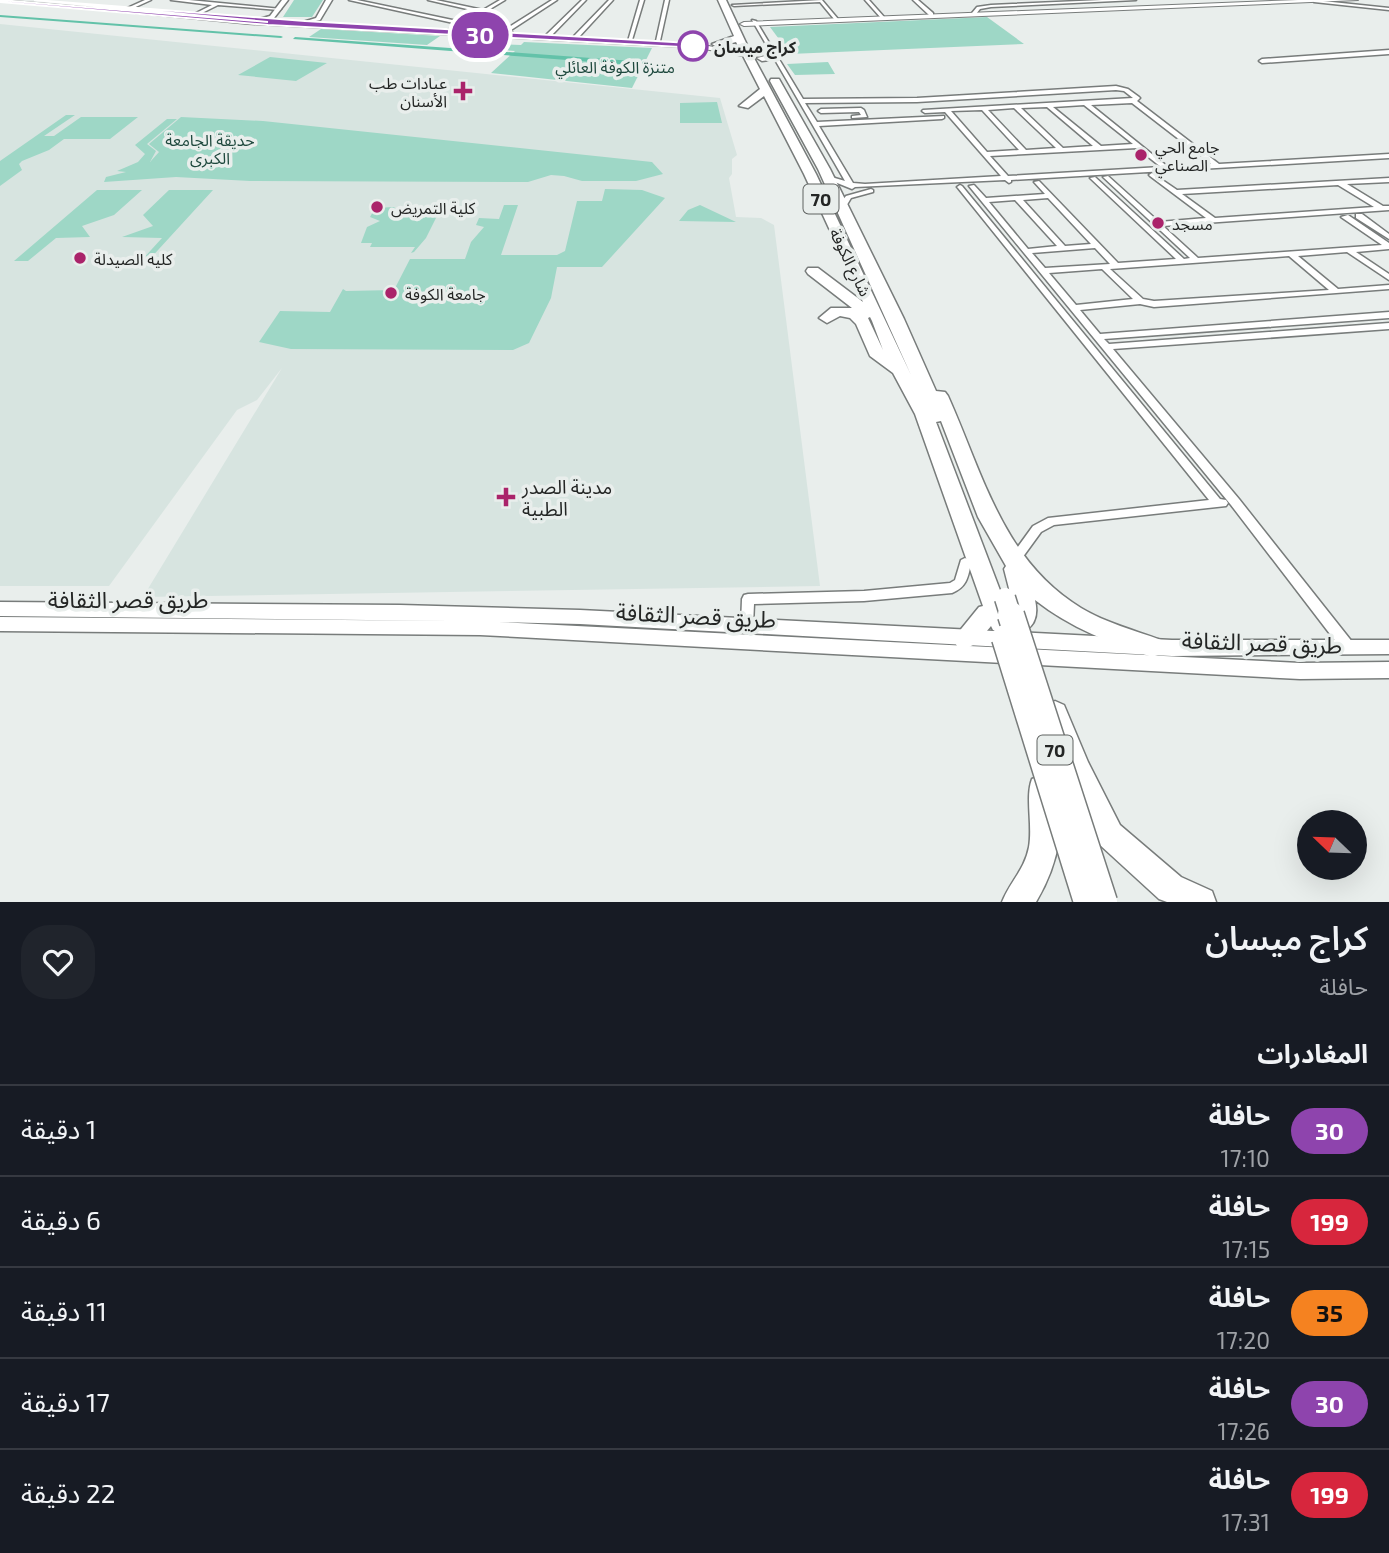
<!DOCTYPE html>
<html lang="ar">
<head>
<meta charset="utf-8">
<style>
  :root { --surface:#171b24; --page:#20242c; --text:#f1f3f6; --muted:#9ea1a6; --line:#363941 }
  body { margin:0; font-family:"Exo 2","Noto Sans Arabic",sans-serif; background:var(--page); color:var(--text); direction:rtl; height:100vh; display:flex; flex-direction:column; font-size:26px; white-space:nowrap }
  * { box-sizing:border-box; margin:0 }
  p { font-size:23px; color:var(--muted) }
  .icon { flex:none; width:38px; height:38px; fill:none; stroke:currentColor; stroke-width:2; stroke-linecap:round; stroke-linejoin:round }
  .map { position:relative; height:902px; overflow:hidden; direction:ltr }
  .panel { display:flex; flex-direction:column; background:var(--surface); flex:1 }
  .panel>* { flex:none }
  .badge { padding:0 14px; border-radius:23px; font-size:24px; line-height:46px }
  .needle { width:46px; rotate:293deg }
  .tools { position:absolute; left:1297px; top:810px; display:grid; gap:14px }
  .tools a { display:grid; place-items:center; width:70px; height:70px; border-radius:50%; background:var(--surface); box-shadow:0 7px 28px #0002; font-size:35px }
  .map>.badge { position:absolute; translate:-50% -50%; box-shadow:0 0 0 4px #fff }
  h2 { padding:0 21px; font-size:26px; line-height:63px }
  .round { display:grid; place-items:center; flex:none; width:74px; height:74px; border-radius:28px; background:var(--page) }
  .head { display:flex; align-items:center; justify-content:space-between; height:119px; padding:0 21px }
  h1 { font-size:33px; font-weight:600; line-height:52px }
  ul { padding:0; list-style:none }
  li { display:flex; align-items:center; gap:21px; height:91px; padding:0 21px; border-top:2px solid var(--line) }
  li div { flex:1 }
  li b { display:block; font-size:26px }
  li em { font-style:normal }
  li .badge { min-width:77px; font-weight:700; text-align:center }
  .map>svg:first-child { display:block }
</style>
</head>
<body>
<div class="map">
<svg width="1389" height="902" viewBox="0 0 1389 902">
  <rect width="100%" height="100%" fill="#e9eeec"/>
  <!-- built -->
  <path fill="#d7e4e0" d="M0,24l720,74 17,57 -5,4v15l-3,4 7,39 25,1 13,7 46,361 -677,11 139,-229 -25,32 -20,10 -128,176h-109z"/>
  <!-- green -->
  <path fill="#9ed7c6" d="M294,0h29l-11,17h-29z
    M987,17l37,27 -234,10 -20,-27z
    M321,29l119,7 -13,9 -118,-8z
    M524,42l128,6 -20,40 -141,-15 24,-22 -23,-2 4,-5 25,1z
    M270,57l57,6 -31,18 -58,-6z
    M828,62l7,12 -40,1 -8,-11z
    M717,102l5,21h-42v-20z
    M66,115h9l-31,21h10l27,-19h57l-28,22h-46l-15,11 -27,11 -3,3 3,6 -22,16v-25z
    M181,117l82,4 389,41 11,12 -27,7h-54l-18,-5 -13,-1 -23,7 -278,-1 -74,-4 -72,5 2,-5 20,-5 -9,-1 21,-9 7,-8 -10,-9 32,-26h10l-30,25 9,7 -6,11 9,-10 -10,-8z
    M605,189l37,1 23,8 -63,69h-45l-6,31 -22,45 -16,7 -222,-1 -32,-7 21,-31 50,1 13,-23 3,2 48,-1 16,-31h55l6,-17 13,-15 -8,-2 3,-7 20,1 5,-14h14l-17,50h56l8,-4 12,-50h25z
    M97,190h45l-28,25 -32,11 8,11 -34,1 -28,23h-14z
    M169,190h44l-65,71h-7l21,-23 -40,-1 31,-11 -10,-11z
    M700,205l36,17 -57,-1 9,-11z
    M394,207l4,5 22,-3 16,9 -10,20 -12,14 -3,1 4,-6h-45l2,-4h-11l6,-16 13,-6 -10,-4 5,-9z"/>
  <g fill="none" stroke-linecap="round" stroke-linejoin="round">
    <!-- canal -->
    <path fill="#63c2a9" fill-rule="evenodd" d="M0,15l281,21 2,1 -2,1 -281,-21z
      M295,37l338,24 3,2 -3,2 -340,-26z"/>
    <defs>
      <path id="minor" d="M145,0h6l-22,10 -4,-1z
        M171,0h18l92,9 -2,1 -61,-5 -22,11 -2,-2 18,-9z
        M349,0h8l105,22 18,-10 -52,-12h8l47,10 17,-10h5l-38,23 36,8 49,-31h5l-49,32 5,1 -2,2 -48,-10 -13,7 -2,-2 10,-6z
        M582,0h4l-36,37h-4v-2z
        M609,0h4l-35,38h-4v-2z
        M640,0h4l-12,40 -4,1z
        M665,0h4l-9,41 -2,1 -2,-1z
        M822,0l16,19h-4l-14,-17 -86,4 -2,-1z
        M865,0h4l16,18h-4z
        M913,0h5l15,13v2h-4z
        M1102,0h34l-145,7 -11,2 -4,5 -4,-1 5,-6 14,-2z
        M1313,0l76,8v2l-75,-8z
        M752,20l4,1 47,78 114,-1 199,-12 12,3 11,8 1,1 -3,3 82,63 170,-10v4l-378,22v2l-2,1 -4,-3 -150,7 -3,2 -27,-11 3,-2 17,5zM1116,90l8,1 9,7 -210,12 -1,1 3,2 20,-1 56,64 -136,8 -12,-1 -34,-57 123,-7 2,-1v-2l-127,6 -12,-19 112,-1zM1132,103l79,61 -43,3 -77,-62zM1084,105l49,39 -32,2 -48,-39zM1047,107l46,39 -30,2 -42,-40zM1014,108l42,40 -30,2 -38,-40zM982,110l37,40 -32,2 -36,-41zM1137,148l24,19 -153,9 -18,-20z
        M1389,50v4l-127,9 -3,-2 3,-2z
        M861,108l3,2 3,7 -15,1v-2l9,-1 -2,-3 -38,1 -3,-2 3,-2z
        M1152,173l25,17 212,-12v4l-42,2 36,22h6v4l-226,16 35,32 184,-13 -41,-28 7,-2 41,28v6l-33,3 33,22v6l-42,-28 -49,4 40,33 51,-4v4l-235,18 -14,-3 -60,6 20,24 289,-22v6l-285,21 5,5 280,-21v6l-276,20 126,150 114,144 2,4 -2,4 -5,2 -5,-2 -112,-146 -262,-319 5,-1 12,13 59,-4 -11,-12 5,-1 79,82 58,-4 -86,-81 5,-1 89,82 6,-1 -87,-81 5,-1 51,46 47,-4 -56,-42 -1,-1zM1338,185l36,22 -159,11 -33,-24zM1048,198l43,46 -26,2 -42,-46zM1015,200l42,46 -29,3 -39,-47zM1095,248l15,16 -65,4 -13,-15zM1289,256l40,34 -175,11 -11,-2 -33,-30zM1102,269l31,30 -57,6 -27,-32z
        M960,185l2,1 258,313 6,1 2,3 -2,3 -172,19 -13,7 -24,33 -4,2 -4,-2 -2,-3 2,-3 24,-33 15,-8 161,-18 -251,-312 -1,-1z
        M871,189l2,1v2l-22,6 -6,10 -7,-2 8,-10z
        M1356,214h6l27,20v5l-33,-21z
        M965,558l4,2 2,3c-3,14 -4,24 -19,30l-88,8 -110,3 -1,21 -1,4 -5,1 -5,-1 -1,-4 1,-26 2,-4 4,-1 116,-3 86,-8 5,-3 6,-20z"/>
      <path id="tertiary" d="M282,0h6l-14,18 -15,3v-2l11,-3z
        M326,0h6l-12,20 -17,4v-2l13,-4z
        M0,602l400,3 180,5 592,30h217v14l-217,2 -592,-32 -82,-2 802,41 89,-1v16l-89,1 -820,-44 -480,-4v-14l459,4 -459,-5z"/>
      <path id="secondary" d="M0,0l248,20 451,24 53,11 -4,2 -49,-9 -451,-24z"/>
      <path id="primary" d="M1298,0h60l-614,26 -4,-2 4,-2z"/>
      <path id="trunk" d="M718,0h8l21,45 69,129 95,201 -93,-206 -48,-88 1,-2h8l51,90 74,150 32,72 9,1 3,4c35,78 55,165 133,212 25,15 53,22 80,32l3,7 -3,7 -9,3c-42,-14 -81,-29 -117,-57 7,30 -17,40 -42,30l-2,-4c-10,12 -18,26 -34,20l-4,-7 26,-32 4,-1 -68,-192 -22,-41 -23,-17 -14,-32 -6,-6 -10,-2 -13,7 -8,-5 12,-10h21l-44,-34 -2,-3 2,-3h10l45,34 -59,-128 -40,-78 -16,12 -9,-2 21,-17 -24,-47 -19,5 -5,-3 22,-8zM870,317l2,4 11,29 -15,-32zM941,421l37,96 28,49 -2,3 9,35 -1,10h-3l-73,-192z
        M774,54l5,3 -2,2 -15,2 -5,-3z
        M1055,701l9,4 24,57 32,63 61,52 31,14 4,11h-49l-8,-3 -59,-54 -33,-67 -25,-65 4,-8z
        M1042,775l10,4c17,41 6,86 -16,123h-34c8,-20 23,-33 27,-55 4,-22 -4,-50 3,-68z"/>
    </defs>
    <!-- minor casing -->
    <use href="#minor" stroke="#787c7b" stroke-width="3"/>
    <!-- tertiary casing -->
    <use href="#tertiary" stroke="#787c7b" stroke-width="3"/>
    <!-- secondary casing -->
    <use href="#secondary" stroke="#787c7b" stroke-width="2"/>
    <!-- primary casing -->
    <use href="#primary" stroke="#787c7b" stroke-width="2"/>
    <!-- trunk casing -->
    <use href="#trunk" stroke="#787c7b" stroke-width="3"/>
    <!-- minor -->
    <use href="#minor" fill="#fff" fill-rule="evenodd"/>
    <!-- tertiary -->
    <use href="#tertiary" fill="#fff" fill-rule="evenodd"/>
    <!-- secondary -->
    <use href="#secondary" fill="#fff" fill-rule="evenodd"/>
    <!-- primary -->
    <use href="#primary" fill="#fff" fill-rule="evenodd"/>
    <!-- trunk -->
    <use href="#trunk" fill="#fff" fill-rule="evenodd"/>
    <defs>
      <path id="trunk-bridge-far1" d="M1005,598l6,19"/>
      <path id="trunk-bridge" d="M1011,615l93,287
        M1005,638l82,264"/>
    </defs>
    <!-- trunk-bridge-far1 casing -->
    <use href="#trunk-bridge-far1" stroke="#787c7b" stroke-width="23" stroke-linecap="butt"/>
    <!-- trunk-bridge casing -->
    <use href="#trunk-bridge" stroke="#787c7b" stroke-width="29" stroke-linecap="butt"/>
    <!-- trunk-bridge-far1 -->
    <use href="#trunk-bridge-far1" stroke="#fff" stroke-width="20"/>
    <!-- trunk-bridge -->
    <use href="#trunk-bridge" stroke="#fff" stroke-width="26"/>
  </g>
  <!-- line -->
  <path fill="#8e44ad" stroke="#fff" stroke-width="2" d="M0,0l268,22 -234,-22 271,21 403,23 -9,4 -431,-23 -268,-23z"/>
  <!-- markers -->
  <circle fill="#fff" stroke="#8e44ad" stroke-width="3.5" cx="693" cy="46" r="14"/>
  <g fill="#aa236a" stroke="#e9eeec" stroke-width="2.5">
    <path d="M459.5 80.5h7v7h7v7h-7v7h-7v-7h-7v-7h7z"/>
    <circle cx="1141" cy="155" r="7"/>
    <circle cx="377" cy="207" r="7"/>
    <circle cx="1158" cy="223" r="7"/>
    <circle cx="80" cy="258" r="7"/>
    <circle cx="391" cy="293" r="7"/>
    <path d="M502.5 486.5h7v7h7v7h-7v7h-7v-7h-7v-7h7z"/>
  </g>
  <g text-anchor="middle" dominant-baseline="central" stroke-width="7" stroke-linejoin="round" paint-order="stroke">
    <!-- far-stop labels -->
    <g font-size="16" font-weight="bold" fill="#242625" stroke="#e9eeec" text-anchor="start">
      <text x="714" y="46">كراج ميسان</text>
    </g>
    <!-- far-park labels -->
    <g font-size="16" fill="#1f493e" stroke="#e9eeec">
      <text x="615" y="66">متنزة الكوفة العائلي</text>
      <text x="210" y="139">حديقة الجامعة<tspan x="210" dy="18">الكبرى</tspan></text>
    </g>
    <!-- far-poi labels -->
    <g font-size="16" fill="#242625" stroke="#e9eeec" text-anchor="start">
      <text x="447" y="82" text-anchor="end">عيادات طب<tspan x="447" dy="18">الأسنان</tspan></text>
      <text x="1155" y="146">جامع الحي<tspan x="1155" dy="18">الصناعي</tspan></text>
      <text x="391" y="207">كلية التمريض</text>
      <text x="1172" y="223">مسجد</text>
      <text x="94" y="258">كليه الصيدلة</text>
      <text x="405" y="293">جامعة الكوفة</text>
    </g>
    <!-- far-street labels -->
    <g font-size="16" fill="#242625" stroke="#e9eeec">
      <text transform="translate(851 262) rotate(64)">شارع الكوفة</text>
    </g>
    <!-- shield labels -->
    <g fill="#e9eeec" stroke="#5f6261" stroke-width="2">
      <rect x="803.5" y="184.5" width="35" height="29" rx="5"/>
      <rect x="1037.5" y="735.5" width="35" height="29" rx="5"/>
    </g>
    <g font-size="18" font-weight="bold" fill="#242625">
      <text x="821" y="199">70</text>
      <text x="1055" y="750">70</text>
    </g>
    <!-- poi labels -->
    <g font-size="19" fill="#242625" stroke="#e9eeec" text-anchor="start">
      <text x="522" y="486">مدينة الصدر<tspan x="522" dy="22">الطبية</tspan></text>
    </g>
    <!-- near-street labels -->
    <g font-size="23" fill="#242625" stroke="#e9eeec">
      <text x="128" y="599">طريق قصر الثقافة</text>
      <text transform="translate(696 615) rotate(3)">طريق قصر الثقافة</text>
      <text transform="translate(1262 642) rotate(2)">طريق قصر الثقافة</text>
    </g>
  </g>
</svg>
<div class="tools">
<a><svg class="needle" viewBox="-14 -14 28 28"><path d="M0-13l5 13h-10z" fill="#e53935"/><path d="M0 13l5-13h-10z" fill="#9ea1a6"/></svg></a>
</div>
<b class="badge" style="left:480px;top:35px;background:#8e44ad;color:#fff">30</b>
</div>
<section class="panel">
<div class="head"><div><h1>كراج ميسان</h1><p>حافلة</p></div><a class="round"><svg class="icon" aria-label="heart" viewBox="0 0 24 24"><path d="M12 20l-8-8c-3-5 5-10 8-4 3-6 11-1 8 4z"/></svg></a></div>
<h2>المغادرات</h2>
<ul>
<li><span class="badge" style="background:#8e44ad;color:#fff">30</span><div><b>حافلة</b><p>17:10</p></div><em>1 دقيقة</em></li>
<li><span class="badge" style="background:#d7263d;color:#fff">199</span><div><b>حافلة</b><p>17:15</p></div><em>6 دقيقة</em></li>
<li><span class="badge" style="background:#f58220;color:#111">35</span><div><b>حافلة</b><p>17:20</p></div><em>11 دقيقة</em></li>
<li><span class="badge" style="background:#8e44ad;color:#fff">30</span><div><b>حافلة</b><p>17:26</p></div><em>17 دقيقة</em></li>
<li><span class="badge" style="background:#d7263d;color:#fff">199</span><div><b>حافلة</b><p>17:31</p></div><em>22 دقيقة</em></li>
</ul>
</section>
</body>
</html>
